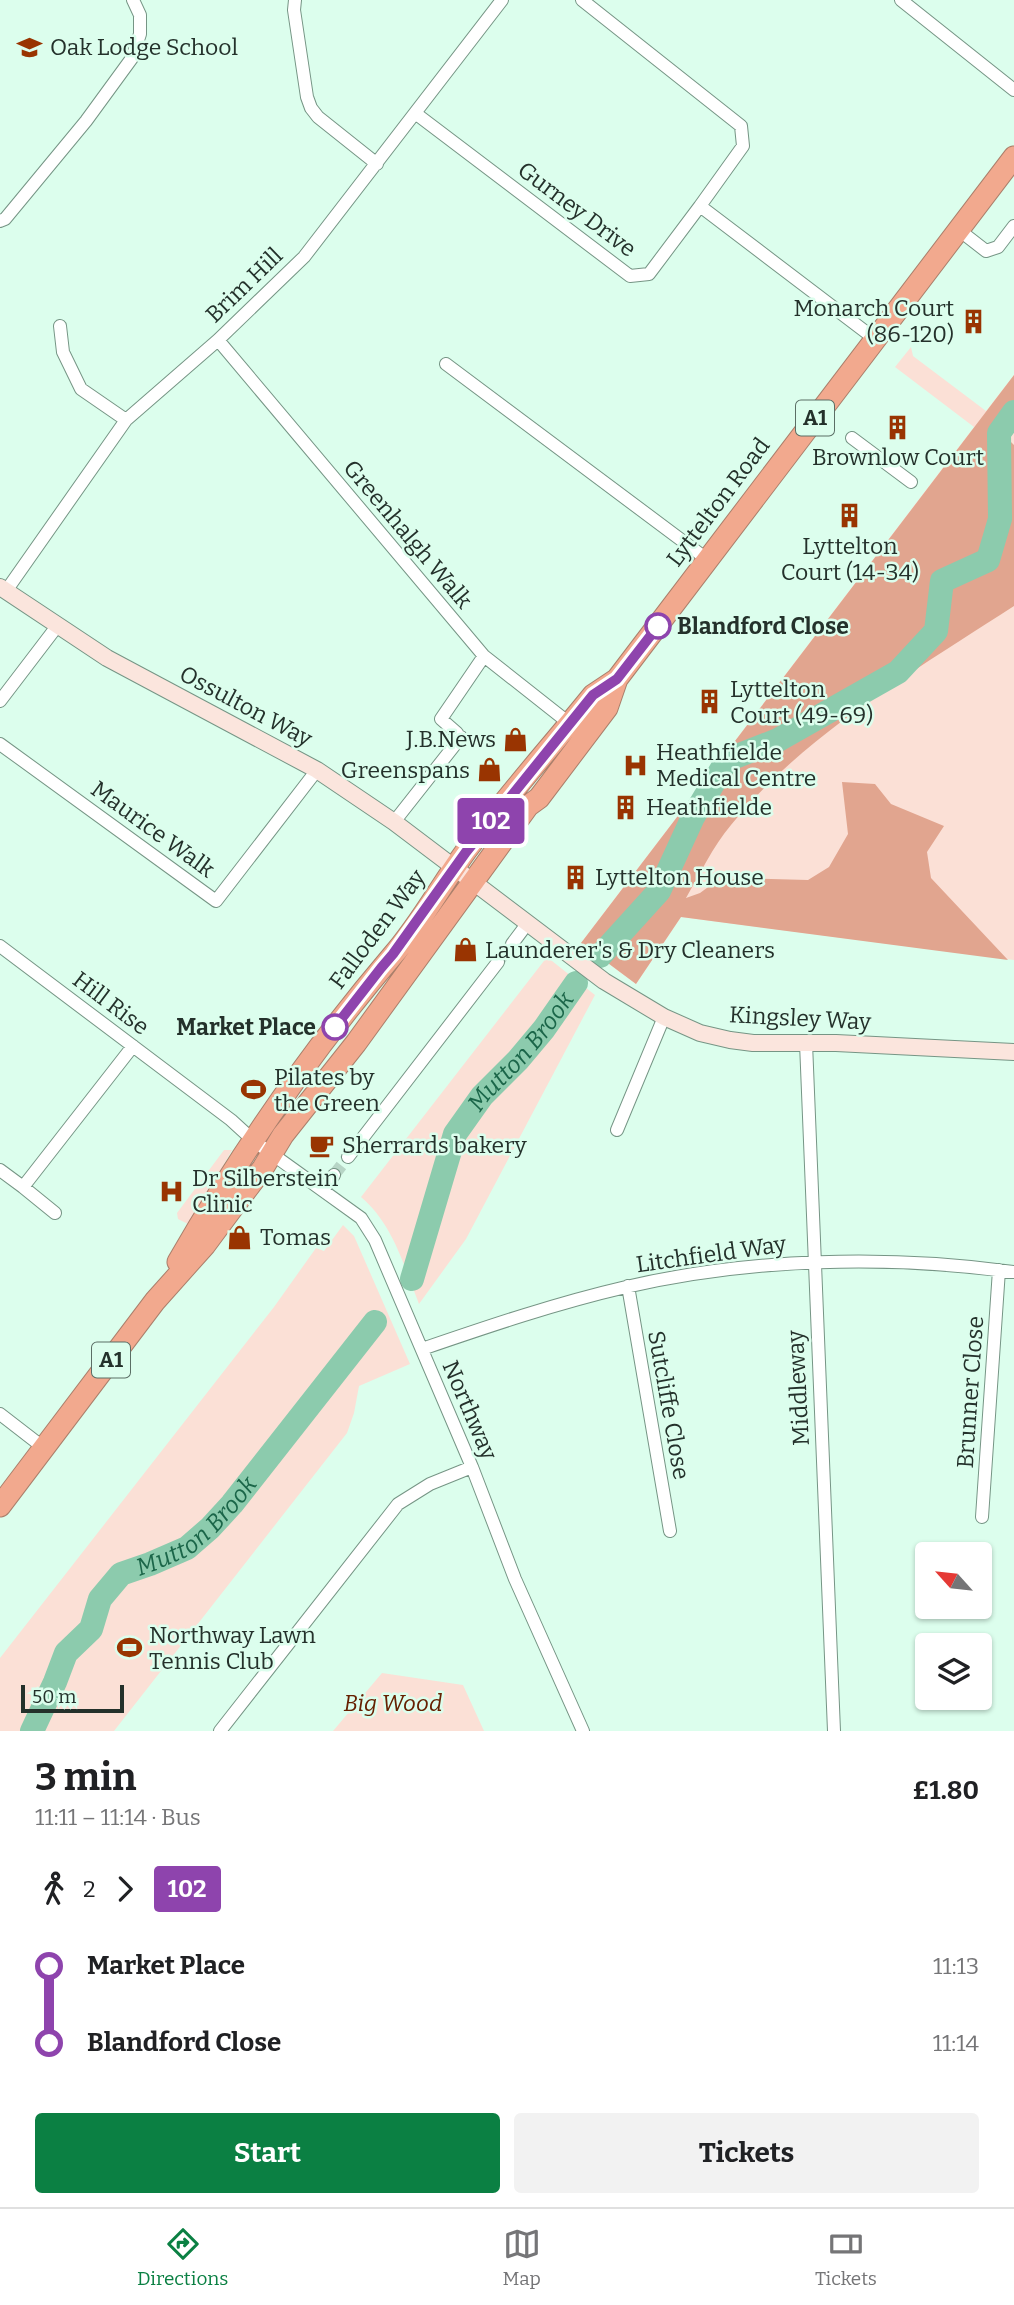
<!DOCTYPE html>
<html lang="en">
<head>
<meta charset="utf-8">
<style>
  :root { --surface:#fff; --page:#f2f2f2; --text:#202124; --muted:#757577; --line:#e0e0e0; --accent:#0b8043 }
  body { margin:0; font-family:Bitter,serif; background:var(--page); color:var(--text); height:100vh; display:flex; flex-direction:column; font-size:26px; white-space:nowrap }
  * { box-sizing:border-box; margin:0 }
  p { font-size:23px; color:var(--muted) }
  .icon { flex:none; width:38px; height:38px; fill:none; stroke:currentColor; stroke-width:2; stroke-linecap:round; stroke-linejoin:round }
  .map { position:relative; height:1731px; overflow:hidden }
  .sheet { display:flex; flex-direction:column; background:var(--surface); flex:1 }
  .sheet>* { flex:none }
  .badge { padding:0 14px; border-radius:5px; font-size:24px; line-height:46px }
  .needle { width:46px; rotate:297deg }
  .buttons { position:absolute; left:915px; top:1542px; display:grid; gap:14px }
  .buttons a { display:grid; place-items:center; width:77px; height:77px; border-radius:7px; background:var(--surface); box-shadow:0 2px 5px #0004; font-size:35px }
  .scale { position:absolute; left:21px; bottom:18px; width:103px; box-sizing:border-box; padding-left:7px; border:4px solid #24312b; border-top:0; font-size:19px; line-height:24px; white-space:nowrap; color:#24312b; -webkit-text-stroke:5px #dcfeed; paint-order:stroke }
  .map>.badge { position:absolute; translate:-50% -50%; box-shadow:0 0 0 4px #fff }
  .legs { display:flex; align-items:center; gap:10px; height:77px; padding:0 35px; font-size:23px }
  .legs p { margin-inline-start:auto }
  .head { display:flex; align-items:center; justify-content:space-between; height:119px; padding:0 35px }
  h1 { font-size:38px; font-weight:700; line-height:52px }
  .cta { display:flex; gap:14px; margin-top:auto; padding:14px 35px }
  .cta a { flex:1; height:80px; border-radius:7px; background:var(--accent); color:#fff; font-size:28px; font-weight:700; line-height:80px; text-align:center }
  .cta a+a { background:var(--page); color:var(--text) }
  ul { padding:0 35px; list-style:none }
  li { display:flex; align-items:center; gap:24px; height:77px; font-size:26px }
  li i { display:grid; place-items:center; width:10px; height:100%; margin:0 9px; background:currentColor }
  li i::after { content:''; width:18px; height:18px; margin:-9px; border:5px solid; border-radius:50%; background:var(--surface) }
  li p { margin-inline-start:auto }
  li:first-child i { background:linear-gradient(#0000 50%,currentColor 0) }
  li:last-child i { background:linear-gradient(currentColor 50%,#0000 0) }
  .tab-bar { display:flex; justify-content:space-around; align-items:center; height:98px; border-top:2px solid var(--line); background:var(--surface); font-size:19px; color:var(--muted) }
  .tab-bar a { display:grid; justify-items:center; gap:4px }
  .tab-bar .on { color:var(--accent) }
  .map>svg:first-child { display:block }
</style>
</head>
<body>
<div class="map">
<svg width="1014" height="1731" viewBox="0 0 1014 1731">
  <rect width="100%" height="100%" fill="#dcfeed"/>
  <!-- green -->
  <path fill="#fbe0d6" d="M911,347l2,9 73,55 28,-36v585l-333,-43 -45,67 -55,-41 393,-516 -79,-60z
    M547,957l48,38 -129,244 -47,65c-15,-38 -26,-80 -58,-107z
    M224,1150h8l-42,75 -12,-6 -1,-6z
    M343,1225l11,11 56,128 -51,22 -5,27 -7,20 -233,298h-114v-73l274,-351 42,-59 8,3z
    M382,1673l81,12 21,46h-151z"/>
  <!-- forest -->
  <path fill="#e1a58f" d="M1014,375v47l-10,13 10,10v161c-94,61 -213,131 -283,219 -18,21 -31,49 -45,73l14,-5 15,-11 26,-4 67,2 21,-13 19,-33 -6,-52 33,2 16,20 53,22 -17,26 4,26 77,82 -327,-43 -45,67 -55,-41z"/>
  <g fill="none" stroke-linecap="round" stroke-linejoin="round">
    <!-- river -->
    <g stroke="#8ccbad" stroke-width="24">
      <path d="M600,956l59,-65 34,-74 34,-57 51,-20 120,-68 38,-41 6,-50 46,-21 12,-41 -1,-86 15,-21"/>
      <path id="s1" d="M412,1279l43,-145 27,-38 36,-36 26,-31 32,-46"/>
      <path id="s2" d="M32,1731l23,-49 11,-29 25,-24 9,-30 21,-25 29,-10 37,-16 23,-20 22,-24 143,-182"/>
    </g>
    <!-- street-tunnel -->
    <path stroke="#b7d5c6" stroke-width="12" stroke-dasharray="12 6" stroke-linecap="butt" d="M498,962l14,-18
      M334,1175l14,-18"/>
    <defs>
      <path id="street" d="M295,0l-1,10 13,87 4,11 7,9 59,47
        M582,0l159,126 2,20 -43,60
        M901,0l113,90
        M415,113l215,163 19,-2 51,-68 175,133
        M0,221l5,-2 81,-98 46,-63 8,-24v-19l-7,-15
        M959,230l27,21 12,-4 16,-21
        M60,326l3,26 18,37 45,31
        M218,340l266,316 90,71
        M446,364l262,196
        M852,438l59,44
        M6,591l120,-171 92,-80 86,-83 198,-257
        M0,701l58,-76
        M457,733l-16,-14 43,-63
        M0,744l216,157 101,-131
        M394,822l67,-85
        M512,944l15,-20
        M0,946l231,174 23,21 107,77 14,22 97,227 43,112 68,152
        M806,1043l28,688
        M617,1130l47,-113
        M348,1157l150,-195
        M0,1170l23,17 110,-141
        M23,1187l32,26
        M323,1190l11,-15
        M628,1286l42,245
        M422,1349c67,-23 135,-46 204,-62 126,-29 261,-32 388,-15
        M0,1414l44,34
        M982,1517l17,-247
        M220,1731l178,-227 32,-20 42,-17"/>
      <path id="secondary" d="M0,587l107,71 210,112 77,52 210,159 60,36 36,16 30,7 23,3h83l178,9"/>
      <path id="highway" d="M178,1262c62,-108 134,-212 215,-307 28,-32 48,-70 73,-104 40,-54 85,-104 127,-156l24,-16
        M0,1506l155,-205 50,-56 26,-35 32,-42 20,-33 73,-92 172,-237 11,-8 68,-90 10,-29 397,-522"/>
    </defs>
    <!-- street casing -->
    <use href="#street" stroke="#769585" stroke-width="14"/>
    <!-- secondary casing -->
    <use href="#secondary" stroke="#769585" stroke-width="18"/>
    <!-- highway casing -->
    <use href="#highway" stroke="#aa7f6b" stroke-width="23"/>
    <!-- street -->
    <use href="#street" stroke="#fff" stroke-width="12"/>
    <!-- secondary -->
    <use href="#secondary" stroke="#fbe5dd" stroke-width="16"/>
    <!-- highway -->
    <use href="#highway" stroke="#f2a98e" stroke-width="21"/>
  </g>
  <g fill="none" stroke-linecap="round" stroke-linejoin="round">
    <defs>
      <path id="line-1" d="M335,1027l46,-59 12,-14 73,-102 127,-157 24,-16 41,-53"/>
    </defs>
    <!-- line-1 casing -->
    <use href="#line-1" stroke="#fff" stroke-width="16"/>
    <!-- line-1 -->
    <use href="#line-1" stroke="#8e44ad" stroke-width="10"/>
  </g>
  <!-- icons -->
  <defs>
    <symbol id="school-bare" viewBox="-9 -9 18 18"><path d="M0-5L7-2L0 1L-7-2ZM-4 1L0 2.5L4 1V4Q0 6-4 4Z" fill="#993401" stroke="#dcfeed" stroke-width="2.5" paint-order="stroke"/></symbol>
    <symbol id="building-bare" viewBox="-9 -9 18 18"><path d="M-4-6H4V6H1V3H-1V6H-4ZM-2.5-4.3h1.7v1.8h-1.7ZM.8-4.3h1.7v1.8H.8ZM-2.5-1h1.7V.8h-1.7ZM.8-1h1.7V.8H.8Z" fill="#993401" stroke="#dcfeed" stroke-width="2.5" paint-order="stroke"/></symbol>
    <symbol id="shop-bare" viewBox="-9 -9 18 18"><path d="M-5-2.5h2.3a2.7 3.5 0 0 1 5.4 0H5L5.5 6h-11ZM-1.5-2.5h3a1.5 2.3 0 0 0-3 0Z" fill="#993401" stroke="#dcfeed" stroke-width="2.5" paint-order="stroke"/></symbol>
    <symbol id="hospital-bare" viewBox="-9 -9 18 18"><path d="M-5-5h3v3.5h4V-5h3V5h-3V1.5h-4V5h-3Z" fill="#993401" stroke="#dcfeed" stroke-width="2.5" paint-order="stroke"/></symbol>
    <symbol id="stadium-bare" viewBox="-9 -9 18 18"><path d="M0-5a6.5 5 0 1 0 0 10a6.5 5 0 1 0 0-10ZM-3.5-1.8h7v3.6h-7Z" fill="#993401" stroke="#dcfeed" stroke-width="2.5" paint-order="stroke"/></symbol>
    <symbol id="cafe-bare" viewBox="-9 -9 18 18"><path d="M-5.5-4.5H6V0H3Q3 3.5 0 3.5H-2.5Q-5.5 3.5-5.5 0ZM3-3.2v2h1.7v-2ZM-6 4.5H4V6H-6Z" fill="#993401" stroke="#dcfeed" stroke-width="2.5" paint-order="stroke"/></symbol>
  </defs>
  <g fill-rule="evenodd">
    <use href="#school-bare" x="12" y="30" width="35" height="35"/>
    <use href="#building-bare" x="956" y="304" width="35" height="35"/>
    <use href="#building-bare" x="880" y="410" width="35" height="35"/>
    <use href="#building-bare" x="832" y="498" width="35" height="35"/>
    <use href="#building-bare" x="692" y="684" width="35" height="35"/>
    <use href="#shop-bare" x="498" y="722" width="35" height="35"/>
    <use href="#hospital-bare" x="618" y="748" width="35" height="35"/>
    <use href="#shop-bare" x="472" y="752" width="35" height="35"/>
    <use href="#building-bare" x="608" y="790" width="35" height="35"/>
    <use href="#building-bare" x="558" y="860" width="35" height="35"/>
    <use href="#shop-bare" x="448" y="932" width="35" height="35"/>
    <use href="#stadium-bare" x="236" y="1072" width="35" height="35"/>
    <use href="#cafe-bare" x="304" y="1128" width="35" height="35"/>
    <use href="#hospital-bare" x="154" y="1174" width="35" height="35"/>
    <use href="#shop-bare" x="222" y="1220" width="35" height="35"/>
    <use href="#stadium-bare" x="112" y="1630" width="35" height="35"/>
  </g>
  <!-- markers -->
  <g fill="#fff" stroke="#8e44ad" stroke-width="3.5">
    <circle cx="658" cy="626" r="12"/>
    <circle cx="335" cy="1027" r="12"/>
  </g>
  <g text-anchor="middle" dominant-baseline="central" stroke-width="5" stroke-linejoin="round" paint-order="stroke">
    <!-- shield labels -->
    <g fill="#dcfeed" stroke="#5b6e65" stroke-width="2">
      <rect x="796" y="400.5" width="38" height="35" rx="5"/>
      <rect x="92" y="1342.5" width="38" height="35" rx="5"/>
    </g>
    <g font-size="21" font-weight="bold" fill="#24312b">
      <text x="815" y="418">A1</text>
      <text x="111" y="1360">A1</text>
    </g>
    <!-- poi labels -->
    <g font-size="23" fill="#24312b" stroke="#dcfeed" text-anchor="start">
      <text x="50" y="47">Oak Lodge School</text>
      <text x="954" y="308" text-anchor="end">Monarch Court<tspan x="954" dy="26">(86-120)</tspan></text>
      <text x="898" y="457" text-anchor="middle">Brownlow Court</text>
      <text x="850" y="546" text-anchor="middle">Lyttelton<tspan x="850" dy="26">Court (14-34)</tspan></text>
      <text x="730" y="689">Lyttelton<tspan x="730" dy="26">Court (49-69)</tspan></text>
      <text x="496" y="739" text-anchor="end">J.B.News</text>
      <text x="656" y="752">Heathfielde<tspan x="656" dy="26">Medical Centre</tspan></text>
      <text x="470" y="770" text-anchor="end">Greenspans</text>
      <text x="646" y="807">Heathfielde</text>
      <text x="595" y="877">Lyttelton House</text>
      <text x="485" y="950">Launderer's &amp; Dry Cleaners</text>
      <text x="274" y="1077">Pilates by<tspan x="274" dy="26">the Green</tspan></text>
      <text x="342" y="1145">Sherrards bakery</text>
      <text x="192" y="1178">Dr Silberstein<tspan x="192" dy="26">Clinic</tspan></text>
      <text x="260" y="1237">Tomas</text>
      <text x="149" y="1635">Northway Lawn<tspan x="149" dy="26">Tennis Club</tspan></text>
    </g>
    <!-- street labels -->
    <g font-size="23" fill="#24312b" stroke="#dcfeed">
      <text transform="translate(577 209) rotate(37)">Gurney Drive</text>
      <text transform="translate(244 285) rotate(-44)">Brim Hill</text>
      <text transform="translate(718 502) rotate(-53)">Lyttelton Road</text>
      <text transform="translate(408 534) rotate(50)">Greenhalgh Walk</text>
      <text transform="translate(246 706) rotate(28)">Ossulton Way</text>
      <text transform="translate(153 829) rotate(36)">Maurice Walk</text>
      <text transform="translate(377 929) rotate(-53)">Falloden Way</text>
      <text transform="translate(111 1003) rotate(37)">Hill Rise</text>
      <text transform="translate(800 1018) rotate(3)">Kingsley Way</text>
      <text transform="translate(711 1254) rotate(-8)">Litchfield Way</text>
      <text transform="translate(798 1388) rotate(-93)">Middleway</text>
      <text transform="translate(970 1392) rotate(-86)">Brunner Close</text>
      <text transform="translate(669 1405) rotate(80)">Sutcliffe Close</text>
      <text transform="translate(470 1410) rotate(67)">Northway</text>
    </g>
    <!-- stop labels -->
    <g font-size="23" font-weight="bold" fill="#24312b" stroke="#dcfeed" text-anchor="start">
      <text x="677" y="626">Blandford Close</text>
      <text x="316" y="1027" text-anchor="end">Market Place</text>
    </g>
    <!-- park labels -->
    <g font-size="23" font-style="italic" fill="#662001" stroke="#dcfeed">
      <text x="393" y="1703">Big Wood</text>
    </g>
    <!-- water labels -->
    <g font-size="24" font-style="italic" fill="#1b6649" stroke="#dcfeed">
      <text stroke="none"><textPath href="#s1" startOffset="257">Mutton Brook</textPath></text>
      <text stroke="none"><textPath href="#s2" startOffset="275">Mutton Brook</textPath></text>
    </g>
  </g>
</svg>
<div class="buttons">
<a><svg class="needle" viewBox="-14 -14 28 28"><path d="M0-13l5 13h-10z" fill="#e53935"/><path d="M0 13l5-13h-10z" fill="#757577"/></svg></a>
<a><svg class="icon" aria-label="layers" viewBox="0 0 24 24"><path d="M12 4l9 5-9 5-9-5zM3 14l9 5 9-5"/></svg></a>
</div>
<div class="scale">50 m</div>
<b class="badge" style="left:491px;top:821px;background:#8e44ad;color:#fff">102</b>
</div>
<section class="sheet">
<div class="head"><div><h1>3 min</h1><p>11:11 – 11:14 · Bus</p></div><b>£1.80</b></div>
<div class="legs"><svg class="icon" aria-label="walk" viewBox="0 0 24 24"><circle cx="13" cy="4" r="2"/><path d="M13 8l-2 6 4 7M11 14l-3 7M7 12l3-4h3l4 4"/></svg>2<svg class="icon" aria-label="forward" viewBox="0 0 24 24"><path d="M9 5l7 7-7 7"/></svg><b class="badge" style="background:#8e44ad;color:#fff">102</b></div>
<ul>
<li><i style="color:#8e44ad"></i><b>Market Place</b><p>11:13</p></li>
<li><i style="color:#8e44ad"></i><b>Blandford Close</b><p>11:14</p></li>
</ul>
<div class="cta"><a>Start</a><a>Tickets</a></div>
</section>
<nav class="tab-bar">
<a class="on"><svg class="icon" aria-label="directions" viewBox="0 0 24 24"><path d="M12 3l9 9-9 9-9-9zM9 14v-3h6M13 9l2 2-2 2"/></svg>Directions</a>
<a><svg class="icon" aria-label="map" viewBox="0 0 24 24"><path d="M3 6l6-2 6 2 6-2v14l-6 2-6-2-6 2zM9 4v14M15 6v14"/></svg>Map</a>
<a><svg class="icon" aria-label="tickets" viewBox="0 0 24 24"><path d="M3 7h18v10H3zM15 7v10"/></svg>Tickets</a>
</nav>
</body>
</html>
